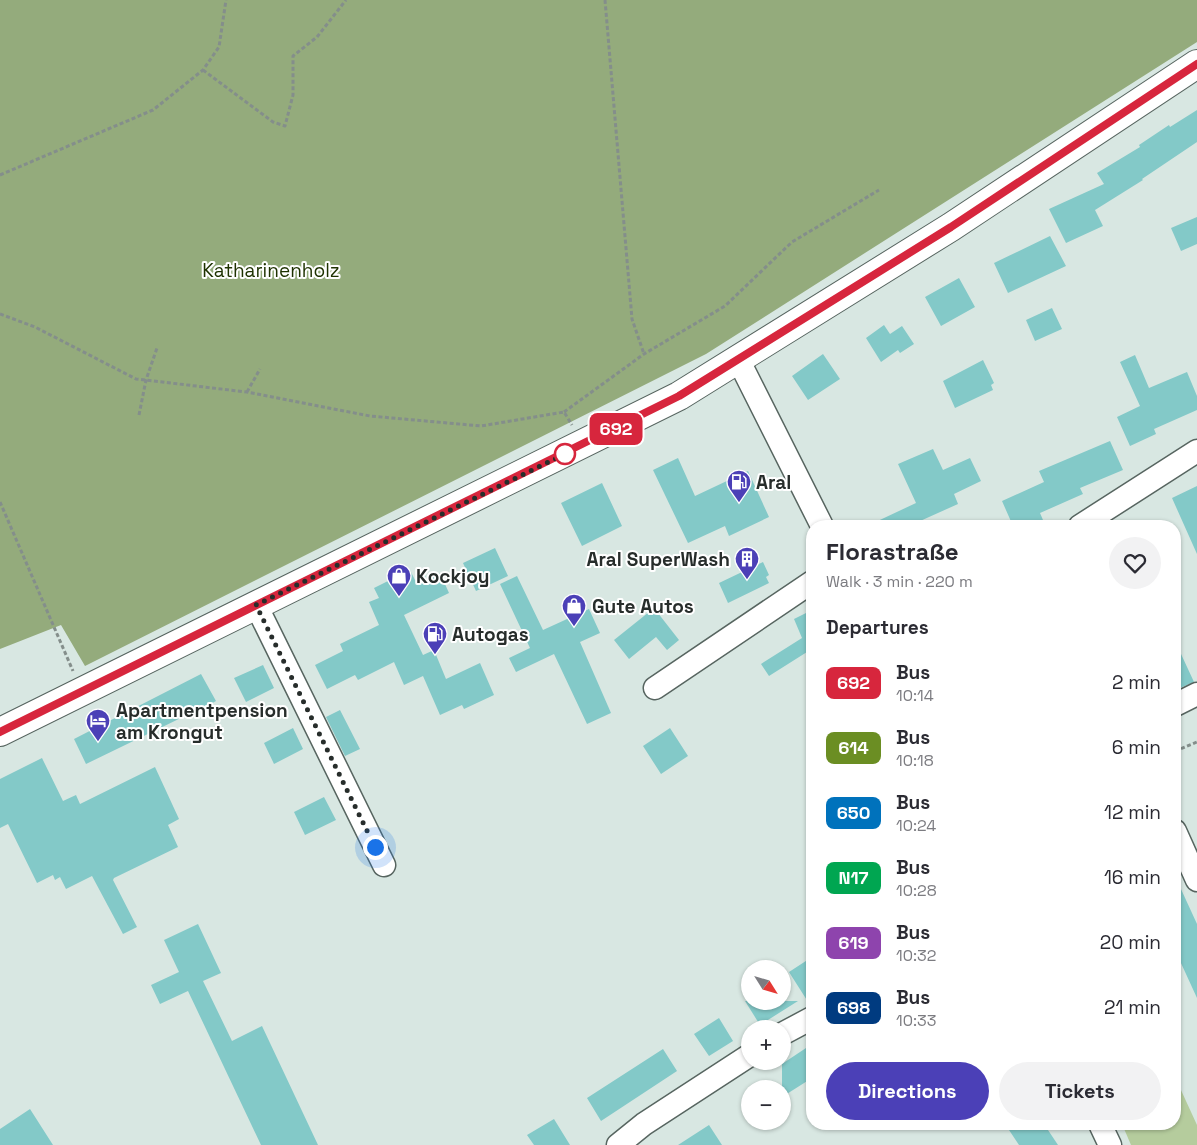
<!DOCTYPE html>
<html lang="en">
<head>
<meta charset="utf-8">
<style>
  :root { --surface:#fff; --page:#f2f2f3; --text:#2b2b33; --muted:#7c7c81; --accent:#4b40b7 }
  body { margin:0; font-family:"Space Grotesk",sans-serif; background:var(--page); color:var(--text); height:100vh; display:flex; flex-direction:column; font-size:19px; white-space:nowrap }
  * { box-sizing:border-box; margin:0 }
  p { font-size:16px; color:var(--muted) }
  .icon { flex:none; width:28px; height:28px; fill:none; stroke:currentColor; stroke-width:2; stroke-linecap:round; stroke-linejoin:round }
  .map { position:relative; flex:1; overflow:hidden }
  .sheet { position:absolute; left:806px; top:520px; width:375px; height:610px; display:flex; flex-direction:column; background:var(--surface); border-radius:20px; box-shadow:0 1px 4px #0004 }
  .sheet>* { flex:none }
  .badge { padding:0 10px; border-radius:8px; font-size:18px; line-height:32px }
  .needle { width:32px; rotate:127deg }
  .tools { position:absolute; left:741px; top:960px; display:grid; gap:10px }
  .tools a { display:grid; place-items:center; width:50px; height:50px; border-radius:50%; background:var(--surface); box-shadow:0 1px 4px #0004; font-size:25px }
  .you { position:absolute; width:25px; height:25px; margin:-12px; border:4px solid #fff; border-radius:50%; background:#1a73e8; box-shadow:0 0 0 8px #1a73e833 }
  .map>.badge { position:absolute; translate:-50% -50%; box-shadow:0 0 0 2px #fff }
  h2 { padding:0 20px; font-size:19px; line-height:45px }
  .round { display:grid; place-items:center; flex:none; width:52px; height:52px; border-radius:26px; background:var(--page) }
  .head { display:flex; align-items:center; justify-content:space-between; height:85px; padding:0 20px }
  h1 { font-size:24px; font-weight:600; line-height:38px }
  .action { display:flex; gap:10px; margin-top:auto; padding:10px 20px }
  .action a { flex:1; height:58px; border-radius:30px; background:var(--accent); color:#fff; font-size:20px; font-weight:600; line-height:58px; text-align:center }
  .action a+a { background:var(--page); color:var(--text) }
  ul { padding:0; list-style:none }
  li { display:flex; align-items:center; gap:15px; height:65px; padding:0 20px }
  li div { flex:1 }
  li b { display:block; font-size:19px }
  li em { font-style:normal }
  li .badge { min-width:55px; font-weight:700; text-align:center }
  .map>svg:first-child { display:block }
</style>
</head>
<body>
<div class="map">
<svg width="1197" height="1145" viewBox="0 0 1197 1145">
  <rect width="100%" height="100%" fill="#d8e7e2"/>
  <!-- green -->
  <path fill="#b5cc9d" d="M1175,1077l22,48v20h-66l-9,-21h53z"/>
  <!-- forest -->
  <path fill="#94ab7c" d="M0,0h1197v42l-491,312 -621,312 -24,-41 -61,24z"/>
  <!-- building -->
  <path fill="#83c9c8" d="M1197,110v32l-55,37 1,1 -48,30 8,16 -37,17 -17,-34 55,-25 -7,-11 43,-26 -1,-2 30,-20 1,2z
    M1197,217v27l-16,7 -10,-23z
    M1050,236l16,30 -58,27 -14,-30z
    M959,278l16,29 -34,19 -16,-29z
    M1052,308l10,21 -27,12 -9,-21z
    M884,325l6,9 12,-8 12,18 -14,9 -2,-3 -17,12 -15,-24z
    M823,354l17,25 -32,21 -16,-24z
    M1135,355l14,33 38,-16 10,24v14l-43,19 2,5 -26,12 -13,-29 23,-11 -20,-44z
    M983,360l11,23 -3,2 2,5 -38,18 -12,-27z
    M1110,441l13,29 -43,18 3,6 -43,19 3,7 -15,6h-15l-11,-25 42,-19 -5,-11z
    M933,449l10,21 27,-12 11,23 -27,13 4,10 -49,22h-42l49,-23 -18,-39z
    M678,458l17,38 53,-25 21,46 -40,19 -4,-10 -37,17 -35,-73z
    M602,483l20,43 -40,20 -21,-43z
    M1197,486v68l-25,-56z
    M495,548l13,28 -32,15 -13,-28z
    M763,562l6,13 -3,2 3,6 -41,20 -9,-20z
    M410,570l5,10 10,-5 1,4 14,-6 9,20 -45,22 19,40 11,-5 12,29 34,-16 14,32 -30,14 -2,-4 -22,10 -17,-39 -19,9 -10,-23 -36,18 -3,-5 -28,14 -12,-24 28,-14 -3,-7 39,-19 -10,-23 10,-4 -5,-10z
    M517,576l26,54 46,-21 11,24 -20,9 31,71 -24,11 -33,-70 -38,18 -7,-14 21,-10 -30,-64z
    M654,608l25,32 -12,10 -11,-13 -27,22 -15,-19z
    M812,610v53l-5,-11 -38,24 -8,-12 41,-26 -8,-19z
    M1175,641l19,41 -19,8z
    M263,665l11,23 -28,14 -12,-24z
    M201,674l15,27 -28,16 -1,-2 -101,49 -12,-25z
    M340,710l20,39 -15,7 -19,-39z
    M293,728l10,21 -29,15 -10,-21z
    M670,728l18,28 -27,18 -18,-28z
    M42,758l21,43 13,-6 4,9 75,-37 24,52 -11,6 10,22 -64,31 -1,2 24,47 -14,7 -31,-58 -26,13 -6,-12 -5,3 -2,-5 -16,8 -29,-59 -8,4v-49z
    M324,797l12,23 -31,15 -11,-23z
    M1175,876l22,48v74l-22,-48z
    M198,924l23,49 -18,8 29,60 30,-15 56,119h-57l-73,-154 -28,13 -9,-19 28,-13 -15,-32z
    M812,957v48h-2l-21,-33z
    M745,1001h53l-38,24z
    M719,1018l14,23 -24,15 -15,-22z
    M806,1048l6,9v21l-30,19v-33z
    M663,1049l14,22 -76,50 -14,-23z
    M30,1109l23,36h-53v-16z
    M554,1119l16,26h-36l-7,-10z
    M1005,1124h39l14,21h-39z
    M709,1125l13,20h-44z"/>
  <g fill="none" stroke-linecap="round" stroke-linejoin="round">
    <defs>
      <path id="minor" d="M739,361l83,165
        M1080,526l117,-75
        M256,605l128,260
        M655,688l157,-106
        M1175,705l22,-11
        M1175,831l22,49
        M782,1034l30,-16
        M1100,1124l10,21
        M618,1145l26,-21 106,-69"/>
      <path id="major" d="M0,732l679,-336 272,-169 246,-163"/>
    </defs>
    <!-- minor casing -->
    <use href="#minor" stroke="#576560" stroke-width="25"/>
    <!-- major casing -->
    <use href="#major" stroke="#576560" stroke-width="30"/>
    <!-- path -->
    <path stroke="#848e8b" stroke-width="3" stroke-dasharray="4 2.5" stroke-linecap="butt" d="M605,0l27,319 12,35
      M203,70l70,52 12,4 8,-31v-39l24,-19 29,-37
      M0,175l153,-65 50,-40 16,-23 7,-47
      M0,314l35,13 101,52 111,13 123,24 111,10 83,-14 8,13
      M247,392l13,-23
      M564,412l80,-58 81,-48 67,-64 87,-52
      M139,415l7,-35 11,-32
      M0,502l73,169
      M1175,751l22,-9"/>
    <!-- minor -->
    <use href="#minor" stroke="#fff" stroke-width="22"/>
    <!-- major -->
    <use href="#major" stroke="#fff" stroke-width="28"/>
  </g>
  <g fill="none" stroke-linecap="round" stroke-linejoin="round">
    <defs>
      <path id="line" d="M0,732l679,-336 272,-169 246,-163"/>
    </defs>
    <!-- line casing -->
    <use href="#line" stroke="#fff" stroke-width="11"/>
    <!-- line -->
    <use href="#line" stroke="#d7263d" stroke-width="8"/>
    <!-- walk -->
    <path stroke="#272d2b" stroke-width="5" stroke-dasharray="0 9" d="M375,847l-119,-242 309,-151"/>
  </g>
  <!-- icons -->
  <defs>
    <symbol id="fuel-pin" viewBox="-11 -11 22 30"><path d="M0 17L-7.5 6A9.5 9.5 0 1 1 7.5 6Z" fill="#4b40b7" stroke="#fff"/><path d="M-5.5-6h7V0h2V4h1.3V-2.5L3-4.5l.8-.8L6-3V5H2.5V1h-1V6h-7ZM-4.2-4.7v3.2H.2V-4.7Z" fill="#fff"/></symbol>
    <symbol id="building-pin" viewBox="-11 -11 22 30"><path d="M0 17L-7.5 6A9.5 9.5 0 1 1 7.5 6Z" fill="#4b40b7" stroke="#fff"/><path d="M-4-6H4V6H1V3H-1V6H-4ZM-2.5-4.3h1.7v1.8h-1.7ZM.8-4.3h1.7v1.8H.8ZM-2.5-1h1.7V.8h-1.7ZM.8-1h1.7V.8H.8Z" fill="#fff"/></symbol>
    <symbol id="shop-pin" viewBox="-11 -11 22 30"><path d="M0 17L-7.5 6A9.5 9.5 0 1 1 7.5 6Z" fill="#4b40b7" stroke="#fff"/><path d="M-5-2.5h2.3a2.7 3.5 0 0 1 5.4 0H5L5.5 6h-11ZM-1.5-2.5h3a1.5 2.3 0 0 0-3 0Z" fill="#fff"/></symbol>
    <symbol id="hotel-pin" viewBox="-11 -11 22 30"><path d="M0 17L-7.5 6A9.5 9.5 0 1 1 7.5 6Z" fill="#4b40b7" stroke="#fff"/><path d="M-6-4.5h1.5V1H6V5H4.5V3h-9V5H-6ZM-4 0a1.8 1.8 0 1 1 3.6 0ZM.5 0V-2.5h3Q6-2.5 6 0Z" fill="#fff"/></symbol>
  </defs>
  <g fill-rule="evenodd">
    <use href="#fuel-pin" x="725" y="468" width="28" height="38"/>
    <use href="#building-pin" x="733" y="545" width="28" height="38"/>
    <use href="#shop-pin" x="385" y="562" width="28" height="38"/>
    <use href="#shop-pin" x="560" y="592" width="28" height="38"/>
    <use href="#fuel-pin" x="421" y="620" width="28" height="38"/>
    <use href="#hotel-pin" x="84" y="707" width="28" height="38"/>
  </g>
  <!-- markers -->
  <circle fill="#fff" stroke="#d7263d" stroke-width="2.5" cx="565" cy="454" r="10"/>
  <g text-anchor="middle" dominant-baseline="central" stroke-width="4" stroke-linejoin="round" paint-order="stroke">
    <!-- park labels -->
    <g font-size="19" fill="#1e3200" stroke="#fff">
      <text x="271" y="270">Katharinenholz</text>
    </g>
    <!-- poi labels -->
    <g font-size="19" font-weight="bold" fill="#272d2b" stroke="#fff" text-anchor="start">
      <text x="756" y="482">Aral</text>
      <text x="730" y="559" text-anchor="end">Aral SuperWash</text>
      <text x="416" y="576">Kockjoy</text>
      <text x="592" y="606">Gute Autos</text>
      <text x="452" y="634">Autogas</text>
      <text x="116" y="710">Apartmentpension<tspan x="116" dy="22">am Krongut</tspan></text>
    </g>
  </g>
</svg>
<div class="tools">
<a><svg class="needle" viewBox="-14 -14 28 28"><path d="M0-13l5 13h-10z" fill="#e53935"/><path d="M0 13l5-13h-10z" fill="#7c7c81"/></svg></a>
<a>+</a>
<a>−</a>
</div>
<div class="you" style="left:375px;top:847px"></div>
<b class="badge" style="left:616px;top:429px;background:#d7263d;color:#fff">692</b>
<section class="sheet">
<div class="head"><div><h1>Florastraße</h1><p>Walk · 3 min · 220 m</p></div><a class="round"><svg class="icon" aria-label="heart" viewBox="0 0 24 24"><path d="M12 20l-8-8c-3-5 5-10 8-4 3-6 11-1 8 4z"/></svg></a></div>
<h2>Departures</h2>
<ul>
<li><span class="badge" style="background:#d7263d;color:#fff">692</span><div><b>Bus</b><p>10:14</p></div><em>2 min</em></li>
<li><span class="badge" style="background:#6b8e23;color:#fff">614</span><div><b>Bus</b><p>10:18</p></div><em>6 min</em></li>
<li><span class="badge" style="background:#0072bc;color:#fff">650</span><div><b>Bus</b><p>10:24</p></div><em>12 min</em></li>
<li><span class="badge" style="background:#00a651;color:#fff">N17</span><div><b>Bus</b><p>10:28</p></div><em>16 min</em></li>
<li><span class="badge" style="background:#8e44ad;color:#fff">619</span><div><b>Bus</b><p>10:32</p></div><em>20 min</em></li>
<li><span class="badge" style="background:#003b80;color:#fff">698</span><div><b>Bus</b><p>10:33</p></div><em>21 min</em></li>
</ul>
<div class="action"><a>Directions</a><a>Tickets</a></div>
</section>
</div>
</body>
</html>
